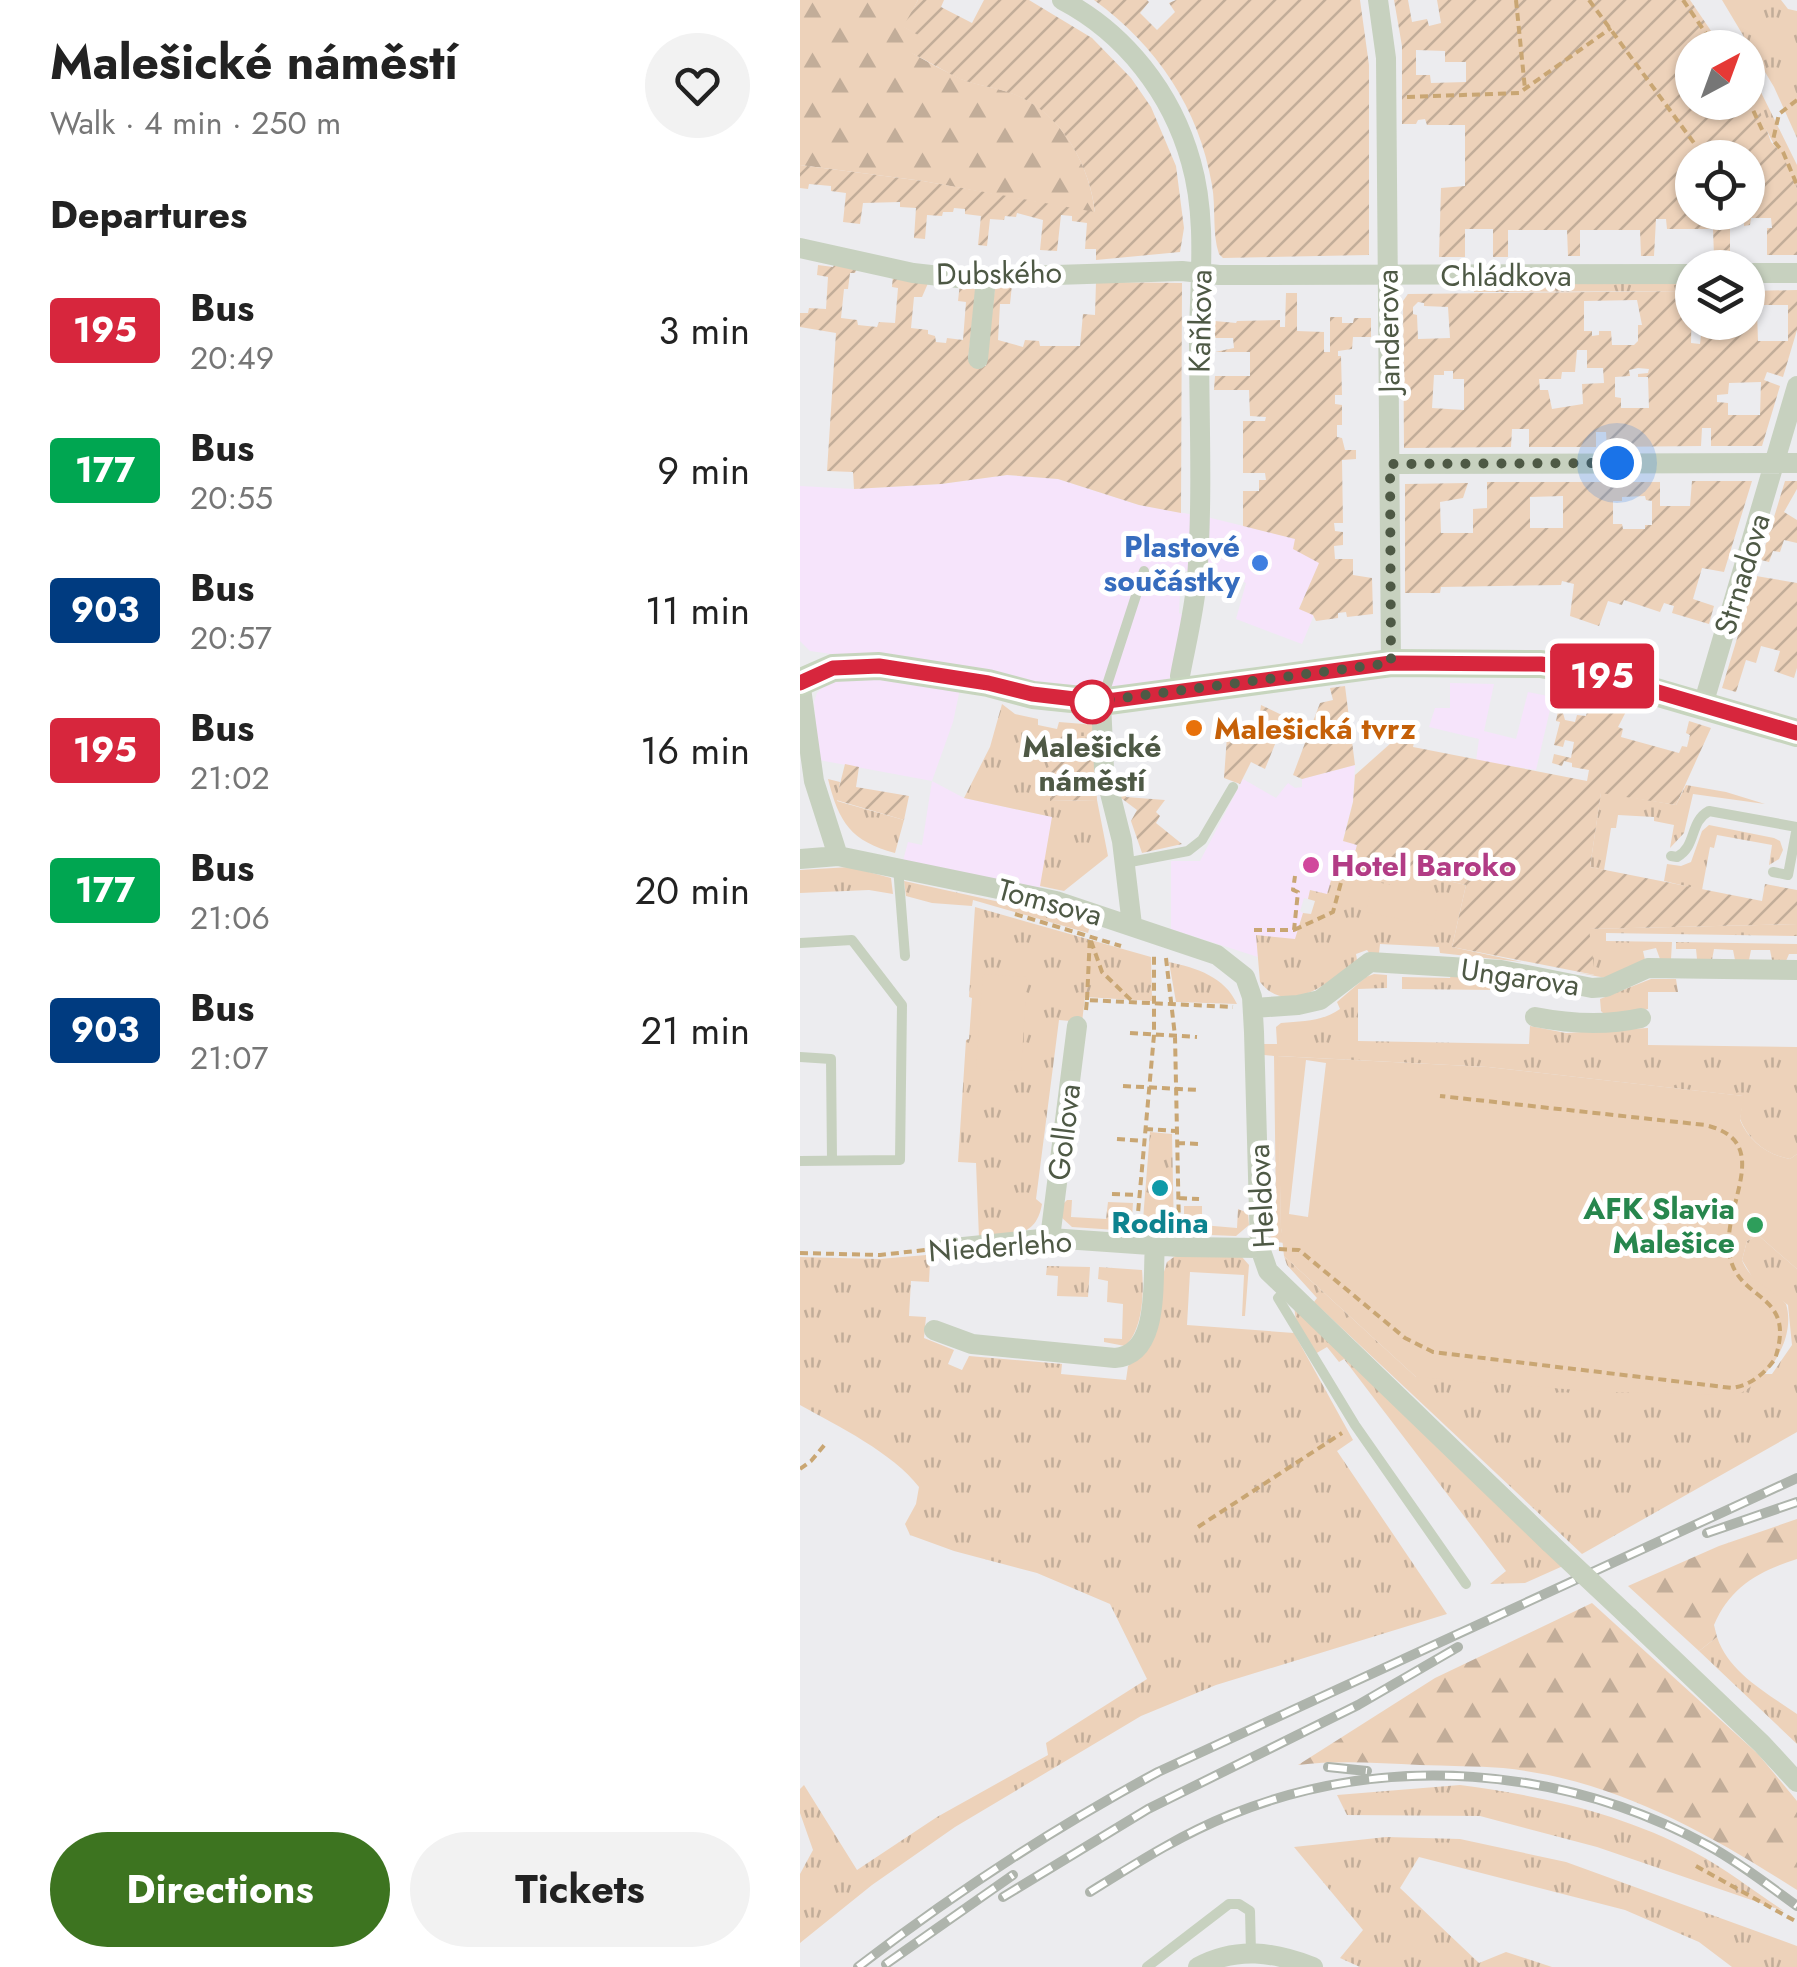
<!DOCTYPE html>
<html lang="en">
<head>
<meta charset="utf-8">
<style>
  :root { --surface:#fff; --page:#f2f2f2; --text:#222; --muted:#767676; --accent:#3d7420 }
  body { margin:0; font-family:Jost,sans-serif; background:var(--page); color:var(--text); height:100vh; display:flex; flex-direction:column; font-size:38px; white-space:nowrap }
  * { box-sizing:border-box; margin:0 }
  p { font-size:32px; color:var(--muted) }
  .icon { flex:none; width:55px; height:55px; fill:none; stroke:currentColor; stroke-width:2; stroke-linecap:round; stroke-linejoin:round }
  .map { position:relative; flex:1; overflow:hidden }
  .sheet { display:flex; flex-direction:column; background:var(--surface); width:800px }
  .sheet>* { flex:none }
  .badge { padding:0 20px; border-radius:8px; font-size:35px; line-height:65px }
  .needle { width:65px; rotate:41deg }
  .buttons { position:absolute; left:875px; top:30px; display:grid; gap:20px }
  .buttons a { display:grid; place-items:center; width:90px; height:90px; border-radius:50%; background:var(--surface); box-shadow:0 2px 8px #0004; font-size:50px }
  .you { position:absolute; width:50px; height:50px; margin:-25px; border:8px solid #fff; border-radius:50%; background:#1a73e8; box-shadow:0 0 0 15px #1a73e833 }
  .map>.badge { position:absolute; translate:-50% -50%; box-shadow:0 0 0 5px #fff }
  h2 { padding:0 50px; font-size:38px; line-height:90px }
  .round { display:grid; place-items:center; flex:none; width:105px; height:105px; border-radius:52px; background:var(--page) }
  .head { display:flex; align-items:center; justify-content:space-between; height:170px; padding:0 50px }
  h1 { font-size:48px; font-weight:700; line-height:75px }
  .action { display:flex; gap:20px; margin-top:auto; padding:20px 50px }
  .action a { flex:1; height:115px; border-radius:60px; background:var(--accent); color:#fff; font-size:40px; font-weight:700; line-height:115px; text-align:center }
  .action a+a { background:var(--page); color:var(--text) }
  ul { padding:0; list-style:none }
  li { display:flex; align-items:center; gap:30px; height:140px; padding:0 50px }
  li div { flex:1 }
  li b { display:block; font-size:38px }
  li em { font-style:normal }
  li .badge { min-width:110px; font-weight:700; text-align:center }
  main { display:flex; flex:1; min-height:0 }
  .map>svg:first-child { display:block }
</style>
</head>
<body>
<main>
<section class="sheet">
<div class="head"><div><h1>Malešické náměstí</h1><p>Walk · 4 min · 250 m</p></div><a class="round"><svg class="icon" aria-label="heart" viewBox="0 0 24 24"><path d="M12 20l-8-8c-3-5 5-10 8-4 3-6 11-1 8 4z"/></svg></a></div>
<h2>Departures</h2>
<ul>
<li><span class="badge" style="background:#d7263d;color:#fff">195</span><div><b>Bus</b><p>20:49</p></div><em>3 min</em></li>
<li><span class="badge" style="background:#00a651;color:#fff">177</span><div><b>Bus</b><p>20:55</p></div><em>9 min</em></li>
<li><span class="badge" style="background:#003b80;color:#fff">903</span><div><b>Bus</b><p>20:57</p></div><em>11 min</em></li>
<li><span class="badge" style="background:#d7263d;color:#fff">195</span><div><b>Bus</b><p>21:02</p></div><em>16 min</em></li>
<li><span class="badge" style="background:#00a651;color:#fff">177</span><div><b>Bus</b><p>21:06</p></div><em>20 min</em></li>
<li><span class="badge" style="background:#003b80;color:#fff">903</span><div><b>Bus</b><p>21:07</p></div><em>21 min</em></li>
</ul>
<div class="action"><a>Directions</a><a>Tickets</a></div>
</section>
<div class="map">
<svg width="997" height="1967" viewBox="0 0 997 1967">
  <defs>
    <pattern id="grass-tufts" width="24" height="20" patternUnits="userSpaceOnUse" patternTransform="scale(2.5)"><rect width="24" height="20" fill="#edd2ba"/><path d="M3 7l-1-3M5 7V3M7 7l1-3M15 17l-1-3M17 17v-4M19 17l1-3" fill="none" stroke="#c2ad99"/></pattern>
    <pattern id="forest-firs" width="22" height="20" patternUnits="userSpaceOnUse" patternTransform="scale(2.5)"><rect width="22" height="20" fill="#edd2ba"/><path d="M5 1l3.5 6h-7zM16 11l3.5 6h-7z" fill="#c2ad99"/></pattern>
    <pattern id="garden-furrows" width="10" height="10" patternUnits="userSpaceOnUse" patternTransform="scale(2.5)"><rect width="10" height="10" fill="#edd2ba"/><path d="M-1 1l2-2M0 10L10 0M9 11l2-2" fill="none" stroke="#c2ad99"/></pattern>
  </defs>
  <rect width="100%" height="100%" fill="#ececef"/>
  <!-- commercial -->
  <path fill="#f6e4fb" d="M207,475l51,4 81,26 72,13 85,21 24,24 -21,45 15,7 -12,29 -66,-25 10,-36 -30,-12h-35l-2,42 5,2 -15,66 -72,10 -287,-40 -10,-10v-155l54,3 87,-5z
    M51,679l53,1 56,9 -7,33 -21,59 32,17 88,19 -12,74 -137,-30 5,-19 14,3 10,-64 -113,-21 -5,-58 3,-9 10,-10z
    M650,683l44,1 -10,47 32,8 12,-47 25,5 -17,73 -60,-9 3,-22 -50,-12 6,-19h15z
    M555,765l-2,36 -10,39 14,5 -7,27 -23,23 -17,-5 -2,9 -4,-1 -4,13 3,2 -8,27 -38,-5 1,22 -87,-28v-68h29l43,-82 33,19 12,-15 7,5 7,-1v-8z"/>
  <!-- grass -->
  <path fill="url(#grass-tufts)" d="M922,0h59l7,9 9,2v127l-23,-51z
    M948,66l49,99v24c-17,-40 -49,-79 -49,-123z
    M892,282v9l-218,1v-9z
    M202,704l13,10 23,5v6l19,4 2,-7 37,3 2,41 -48,35 47,-1 11,56 -44,35 -24,-5 12,-69 -88,-19 26,-51z
    M28,779l12,3 -3,19 67,19 -9,33c-44,-12 -56,-30 -67,-74z
    M886,785l40,7 39,12 -72,-10 -9,39 -14,15 4,-23 -20,-4v-4l-36,-2 -2,13h-5l-7,42 -14,-3 11,-75 75,13z
    M909,825l65,13 6,3 3,9 -4,9 -10,6 3,-20 -55,-10 -3,13 -4,-1 -8,43 -38,-9 3,-17 14,2 10,-4 11,-31z
    M553,860l113,25 -14,62 70,15 -82,-9 -1,-6 -59,-3 -1,9 -9,1 -3,-4 -11,4 1,6c-25,21 -69,58 -97,22l-4,-47 39,4 8,-26 8,1 4,-13 -7,-2 2,-9 17,4 8,-27 14,4z
    M50,867l41,11 2,16 -24,-4 -69,3v-23z
    M104,881l128,28 58,17 -2,7 -115,-33 -1,6 -40,-3 -26,-7z
    M175,907l176,50 1,44 -67,-4 -3,25 -23,-2 -23,179 6,5c-6,36 -33,30 -63,34l-3,-75 -18,-1 8,-122 3,-1 3,-41 -3,-1z
    M997,924v12l-191,-3v8l66,1 -1,17h-11l-4,-11 -13,3 2,9 -39,18 -32,-6 20,3 -6,-46z
    M876,942l121,2v10h-8l-3,7 -14,-1 -2,-10h-19l-2,10h-14l-2,-10 -19,-1 -2,11 -15,-1 -1,-10h-20z
    M369,962c28,6 56,15 68,42l-61,-2z
    M574,974l13,1v13l-29,1v52l171,3 1,-18 36,7 82,-5v17l149,2v107l-7,5c-23,-4 -41,-18 -50,-40l3,-23 -255,-29 -210,-11 3,172 3,15 -13,-2 -3,-29 8,-2 -2,-154 -10,-1v-11h13l-1,-17 5,-4c22,-2 40,-1 59,-14l-3,-7 29,-25z
    M651,975l46,4v11l-95,-1v-12l48,1z
    M851,979h25l2,13h-30v17l-44,5 -3,-3 -1,-12z
    M350,1132l22,2 2,100 -32,-2z
    M267,1200h5l-1,17 35,2 2,-17 25,1 -2,28 -59,-4 -11,-10 2,-13z
    M384,1206h18v19l35,3 1,-19 10,4 1,12 -13,11 -52,-2z
    M958,1235l39,34v163l-215,122 -268,-252 3,-4 -30,-33 -3,-9 132,121 356,-3 20,-29 -4,-40 -34,-25 -12,-20 5,-19z
    M138,1254v9h-8l-1,19 -18,-1 -2,35 17,1 -2,21 30,12 -6,14 14,6 7,-14 93,8 -1,10 65,6 2,-14 9,-7 30,-97 11,-8 64,3 7,8 -4,51h-3l2,-41 -54,-3 -3,53 107,8 59,107 -16,11 110,163 -231,71 -75,31 -186,111 -83,58 -72,58v-69l13,-24 -13,-37v-24l4,-4 53,85 80,-53 111,-62 -2,-12 101,-64 -37,-75 -73,-31 -83,-22 -44,-16 -5,-11 11,-20 3,-17c-26,-34 -81,-61 -119,-82v-148l79,2z
    M247,1266l43,1 -2,30 -31,-1 1,-20 -12,-1z
    M299,1267l43,3c2,23 1,60 -17,76l-21,-4v-4l18,1 1,-35 -16,-2 1,-21 -10,-2z
    M494,1306l269,260 -38,17 -35,1 16,-13 -162,-212 -5,3 -12,-15 -12,7 -19,-34z
    M917,1637c12,36 50,56 80,77v30l-98,-93z
    M660,1785c82,11 161,28 234,67 32,17 61,40 90,59l-187,-64 -117,-31 -133,-1 -10,-20z
    M586,1837l74,2 106,23 231,84v21h-65l-33,-25 -74,-32 -206,-53 -19,31 79,75 27,-11 46,15h-192l-20,-9 23,-28 -69,-83z"/>
  <!-- forest -->
  <path fill="url(#forest-firs)" d="M0,0h118l-14,27 17,9 -9,17c16,9 32,18 49,26 17,7 36,8 53,15 47,18 76,71 81,119l-172,-32 -123,-16z
    M997,1519v40c-38,12 -67,28 -83,66l3,12 -18,14 -71,-65 91,-40z
    M792,1603l166,151 39,47v89c-91,-58 -184,-111 -294,-122 -27,-2 -56,-2 -83,-3 -42,-2 -82,-5 -122,0l137,-87z"/>
  <!-- garden -->
  <path fill="url(#garden-furrows)" fill-rule="evenodd" d="M118,0h26l-3,7 31,16 12,-23h45l63,38 39,40 20,29 25,59 8,62 -4,24 -84,8v-11h-11l2,-26 -15,-2v-5l-11,-1 -4,36 -17,-1 3,-30 -26,-7 -1,4 -11,-1 -1,4 -14,-1 -3,27 -9,-1 3,-29 -16,-2v-5l-11,-1 -1,4h-10l-1,4 -15,-1 -2,24 -11,-1 2,-30 -16,-1v-5l-37,1 -3,21 -17,-2 3,-29 -15,-2v-5l-22,-2 -1,5 -8,-1v-23l123,16 172,31c-5,-47 -35,-101 -82,-118 -17,-7 -36,-8 -53,-15 -16,-8 -32,-18 -49,-26l9,-17 -17,-9z
    M294,0h53l2,2 -9,11 17,17 18,-18 -6,-9 7,-3h184l9,65v190l-146,3 -4,-4c-7,-20 -3,-47 -7,-69 -13,-77 -55,-139 -118,-185z
    M594,0h14l4,22 15,-3 2,7 12,-3 -4,-23h253l32,47 -30,1v54h56v-14l9,15 14,39 11,11 15,36v66h-30v-27h5l-1,-10h-20l-1,7 -6,1v-13l4,-1v-54h-56v54l38,1v43h-16l-1,-27h-46l-1,-10h-10l-2,37h-13l-1,-26h-60v26h-12l-1,-26h-59v27h-15v-28h-28v28h-26l2,-69 24,-2v-61h-38l-2,-6 -7,1 -2,4h-14v-78zM616,50l29,1v11h21v20l-35,1 -1,-8h-14z
    M35,263l22,5 -2,5h-5l-2,16h-4l-3,29 16,2 1,5 19,2 2,-5 16,1 3,-35 -6,-1 1,-12 36,6 -7,16h-8l-3,31 17,2v4l7,2 1,6 10,1 1,-5 16,2 3,-38 -8,-1 2,-18 16,5 -8,72 18,6 9,-79 17,-2 -2,19h-10l-2,36 25,7 2,-7 14,1 1,5h40l3,-32 12,1 1,-33 86,1 -1,230 -42,-8 -81,-26 -51,-4 -66,9 -87,5 -1,-17 -26,-1 9,-138 -36,-6v-14h8l1,-5 17,1 2,-32 -11,-2 1,-10 15,2z
    M997,290v40l-14,47 -16,-5 -3,8 16,6 -18,60h-51v-18h-9l-1,18 -94,1 -1,-15h-10v15h-67v-18h-17l-1,18 -107,1 -1,-147 5,-7 284,-3 -1,52 9,1 1,-9h16v-12l31,-1v-31zM837,300l5,25h-4v16l-4,4h-22l-1,-14h-12v4l-7,1v-5h-8v-30zM618,302l6,1v3l24,1 2,31 -32,1 -1,-24 -4,-1v-7zM961,305h27v36h-30l-1,-30 4,-1zM777,350h10v18h16l1,15 -22,1 1,20 -31,5 -4,-19h-8l-1,-11h22l1,-7h13zM838,368l11,1 -1,4 -10,1v3h10l1,31h-28v-10l-6,-1v-20l15,-1 -1,-6zM644,371h9v8h11v31l-32,-2 2,-33h10zM961,382l-1,33h-32v-12l-11,-1v-7l11,-1 1,-11z
    M486,293h11v38l27,1v20h6v-35h12v6h11l1,-5h17v19h-18l-1,12 -14,2v5h3l1,39h-7v9l7,1v20h-5v12l5,1 3,12h11v9l-14,1 1,63h-9l1,8 8,1v13l-9,1 1,13h18v16l19,3 1,36 -26,3 -1,-5 -8,1v5l-22,3 -3,-6 -14,-6 20,-46 -26,-14 2,-10 -52,-13v-35h16v-11h7l-1,-7h-22v-52h22l1,-4 -16,-1 -1,-26h-35l1,-14h35v-24h-35l19,-4 -1,-10h-18v-17l21,2 1,-2 43,-1v7h5z
    M892,481h60l-28,91 -22,-4 -9,31 21,7 -5,18 -37,-11 2,-7 -10,-3 -4,9 -36,-12 -2,5 -14,-4 -9,25 -29,-10 4,-32 -12,-3 -1,4 -120,2 -1,6h-35v-109l63,-1 -5,15 -23,4 1,31h32v-24l14,-1v-26h173v24h30zM763,496v32h-33v-31zM845,496l1,4 6,1v24h-7v4h-22l-1,-5h-9v-23h9v-4z
    M985,481h12v8l-13,23 13,8v23l-13,-3 -4,12 -7,-1 -4,11 -8,-2z
    M956,576l41,7v85l-3,10 -20,-7 6,-20 -19,-5 -5,17 -10,-3 -10,32 -14,-4z
    M545,686l10,79 -53,14 -9,-4 27,-72 13,-3 -3,-12z
    M791,692l39,12 -12,23 5,2 -2,8 58,16 3,-7 5,1 3,-12 -4,-2 3,-12 22,7 -35,77 -75,-12 -11,74 172,34 3,-17 32,6v34l-208,5 6,46 -143,-28 14,-62 -113,-25 4,-15 -14,-4 10,-39 2,-27 36,-32 -17,-4 -2,-10 19,-7 26,6 -4,19 174,34 2,-11 -17,-3v-4l-8,-2 -2,5 -10,-3 2,-9 17,4 3,-16 -9,-2 -2,7 -9,-2 6,-23 -4,-1 2,-10 5,2 2,7 10,2 2,-7 9,1z
    M461,705l25,12 -21,52 -14,-7 -11,22 -16,-6 3,-42 29,7z
    M250,736h44l3,64 -47,1z
    M45,764l14,3 -3,20 53,9 -5,24 -68,-20z
    M317,787l10,2 -1,8 39,3 -9,12 4,4 -4,7 26,21 -40,9 -11,-32 6,-11 -16,-12z"/>
  <!-- pitch -->
  <path fill="#edd2ba" fill-rule="evenodd" d="M572,881l67,14 -6,31 -67,-14z
    M183,974l44,3 -6,94 -45,-3z
    M477,1056l211,11 256,29 -4,24c9,21 27,35 50,39l7,-5v115l-39,-34 -11,6 -5,19c9,23 29,27 44,44 11,36 -20,78 -49,91l-135,-3 -186,-15 -132,-121 -3,-28zM506,1060l20,3 -18,154 -19,-3z"/>
  <g fill="none" stroke-linecap="round" stroke-linejoin="round">
    <!-- path -->
    <path stroke="#c9a673" stroke-width="4" stroke-dasharray="8 5" stroke-linecap="butt" d="M716,0l9,89
      M789,0l116,158
      M883,0l33,48
      M607,97l112,-4 92,-65
      M948,99l16,35
      M997,100l-18,14 -6,26 10,12 14,33
      M215,914l106,32
      M454,930h40l4,-38 -5,-2 2,-14
      M494,930l39,-18 10,-37
      M291,941l11,31 31,30
      M366,958l9,78 4,192
      M287,1000l3,-65
      M286,1010l1,-10 146,7
      M330,1033l67,4
      M323,1086l76,4
      M345,1129l31,2
      M317,1139l26,2
      M377,1143l22,1
      M312,1194l28,1
      M379,1198l20,1
      M337,1224l17,-189v-81
      M479,1249l20,1 106,88 28,14 299,36c19,-3 32,-14 43,-29 22,-67 -35,-56 -45,-102 -11,-49 48,-115 -25,-132l-265,-29
      M0,1253l80,2 45,-5
      M0,1469l11,-8 16,-19
      M398,1527l144,-94
      M896,1866l101,56"/>
    <!-- service -->
    <path stroke="#c7d1bf" stroke-width="10" d="M303,697l41,-126
      M871,856l6,1c20,-11 12,-35 32,-46l88,16
      M325,863l63,-12 14,-11 31,-53
      M98,867l7,89
      M973,872l15,3 9,-48
      M0,943l52,-3 50,65 -2,155 -100,1
      M0,1057l31,2 1,101
      M486,1290l-8,8 77,127 111,159
      M347,1967l82,-63h10l11,7 1,42"/>
    <!-- minor -->
    <path stroke="#c7d1bf" stroke-width="20" d="M262,0c63,33 110,93 129,162 16,55 9,117 8,174 0,80 4,163 -2,243 -3,33 -11,65 -17,97l3,16
      M578,0l8,58 5,605
      M0,248l113,25 45,5 224,-7 37,4 473,-1
      M948,273h49
      M178,359l8,-80
      M590,464l407,-1
      M0,681l14,100 24,75 218,45 161,54 28,22 7,20 2,35 6,216 8,23 282,272
      M301,702l3,67 18,72 10,84
      M903,705l94,-319
      M0,859l38,-3
      M453,1008l45,-3 22,-5 50,-38 131,8 91,18 14,-1 42,-19 149,2
      M735,1017c36,7 70,9 106,1
      M250,1238l27,-212
      M144,1249l106,-11 129,9 81,1
      M134,1330l38,14 143,14c46,-3 37,-79 40,-113
      M829,1617l133,127 35,38
      M398,1967c39,-21 76,-15 115,0"/>
    <!-- secondary -->
    <path stroke="#c7d5be" stroke-width="28" d="M1,682l32,-14 46,-2 109,17 45,12 68,7 290,-39 150,1 49,9 207,60"/>
    <defs>
      <path id="rail" d="M907,1533l90,-31
        M528,1767l39,4
        M290,1892c45,-28 90,-57 140,-77 155,-63 333,-49 479,31 31,17 59,39 88,60
        M203,1897l145,-88 210,-104 100,-58
        M86,1964l127,-89
        M58,1967c95,-73 194,-138 300,-195l639,-294"/>
    </defs>
    <!-- rail casing -->
    <use href="#rail" stroke="#aeb4ac" stroke-width="10"/>
    <!-- rail -->
    <use href="#rail" stroke="#fff" stroke-width="6" stroke-dasharray="19" stroke-linecap="butt"/>
    <!-- minor-bridge -->
    <path stroke="#c7d1bf" stroke-width="20" d="M750,1543l79,74"/>
  </g>
  <g fill="none" stroke-linecap="round" stroke-linejoin="round">
    <defs>
      <path id="line" d="M0,683l33,-15 46,-2 109,17 44,11 68,8 291,-39 150,1 49,8 207,61"/>
    </defs>
    <!-- line casing -->
    <use href="#line" stroke="#fff" stroke-width="22"/>
    <!-- line -->
    <use href="#line" stroke="#d7263d" stroke-width="15"/>
    <!-- walk -->
    <path stroke="#4e5945" stroke-width="10" stroke-dasharray="0 18" d="M292,702l299,-39 -1,-199 227,-1"/>
  </g>
  <!-- markers -->
  <circle fill="#3f7fe0" stroke="#fff" stroke-width="4" cx="460" cy="563" r="10"/>
  <circle fill="#fff" stroke="#d7263d" stroke-width="5" cx="292" cy="702" r="20"/>
  <circle fill="#e8710a" stroke="#fff" stroke-width="4" cx="394" cy="728" r="10"/>
  <circle fill="#d1479c" stroke="#fff" stroke-width="4" cx="511" cy="865" r="10"/>
  <circle fill="#0f9aa8" stroke="#fff" stroke-width="4" cx="360" cy="1188" r="10"/>
  <circle fill="#2e9e5b" stroke="#fff" stroke-width="4" cx="955" cy="1225" r="10"/>
  <g text-anchor="middle" dominant-baseline="central" stroke-width="10" stroke-linejoin="round" paint-order="stroke">
    <!-- street labels -->
    <g font-size="30" fill="#4e5945" stroke="#fff">
      <text transform="translate(199 273) rotate(-1)">Dubského</text>
      <text x="706" y="275">Chládkova</text>
      <text transform="translate(400 321) rotate(-89)">Kaňkova</text>
      <text transform="translate(588 331) rotate(-91)">Janderova</text>
      <text transform="translate(942 574) rotate(-73)">Strnadova</text>
      <text transform="translate(250 902) rotate(15)">Tomsova</text>
      <text transform="translate(720 977) rotate(8)">Ungarova</text>
      <text transform="translate(264 1132) rotate(-83)">Gollova</text>
      <text transform="translate(461 1196) rotate(-93)">Heldova</text>
      <text transform="translate(200 1246) rotate(-4)">Niederleho</text>
    </g>
    <!-- shop labels -->
    <g font-size="30" font-weight="bold" fill="#366cbe" stroke="#fff" text-anchor="end">
      <text x="440" y="546">Plastové<tspan x="440" dy="34">součástky</tspan></text>
    </g>
    <!-- food labels -->
    <g font-size="30" font-weight="bold" fill="#c56008" stroke="#fff" text-anchor="start">
      <text x="414" y="728">Malešická tvrz</text>
    </g>
    <!-- stop labels -->
    <g font-size="30" font-weight="bold" fill="#4e5945" stroke="#fff">
      <text x="292" y="746">Malešické<tspan x="292" dy="34">náměstí</tspan></text>
    </g>
    <!-- hotel labels -->
    <g font-size="30" font-weight="bold" fill="#b23c85" stroke="#fff" text-anchor="start">
      <text x="531" y="865">Hotel Baroko</text>
    </g>
    <!-- leisure labels -->
    <g font-size="30" font-weight="bold" fill="#27864d" stroke="#fff" text-anchor="end">
      <text x="935" y="1208">AFK Slavia<tspan x="935" dy="34">Malešice</tspan></text>
    </g>
    <!-- culture labels -->
    <g font-size="30" font-weight="bold" fill="#0d838f" stroke="#fff">
      <text x="360" y="1222">Rodina</text>
    </g>
  </g>
</svg>
<div class="buttons">
<a><svg class="needle" viewBox="-14 -14 28 28"><path d="M0-13l5 13h-10z" fill="#e53935"/><path d="M0 13l5-13h-10z" fill="#767676"/></svg></a>
<a><svg class="icon" aria-label="locate" viewBox="0 0 24 24"><circle cx="12" cy="12" r="6"/><path d="M12 2v4M12 18v4M2 12h4M18 12h4"/></svg></a>
<a><svg class="icon" aria-label="layers" viewBox="0 0 24 24"><path d="M12 4l9 5-9 5-9-5zM3 14l9 5 9-5"/></svg></a>
</div>
<div class="you" style="left:817px;top:463px"></div>
<b class="badge" style="left:802px;top:676px;background:#d7263d;color:#fff">195</b>
</div>
</main>
</body>
</html>
